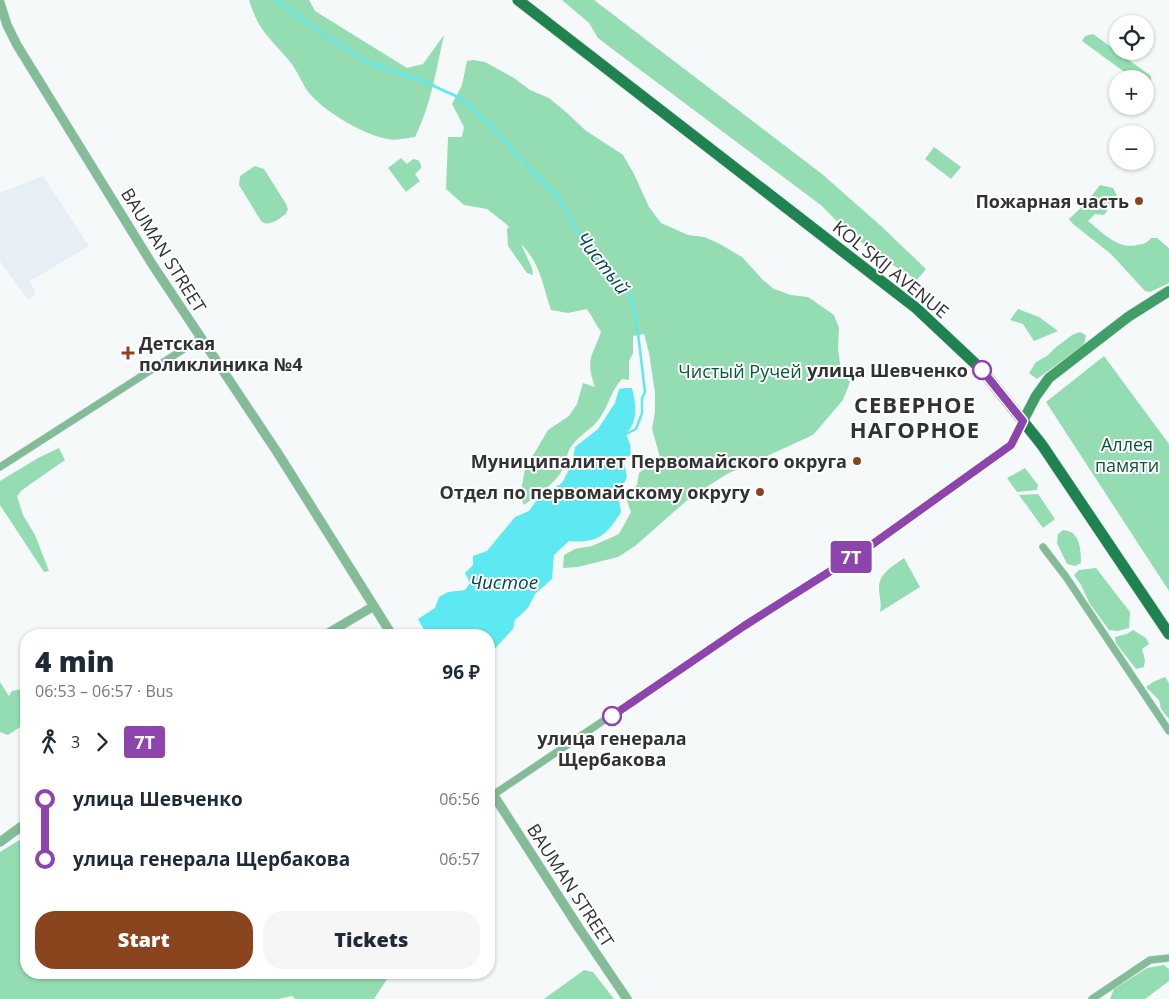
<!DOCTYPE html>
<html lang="en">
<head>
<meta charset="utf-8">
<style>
  :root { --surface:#fff; --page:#f6f6f7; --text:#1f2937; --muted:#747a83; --accent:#8b451e }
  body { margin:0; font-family:"Open Sans",sans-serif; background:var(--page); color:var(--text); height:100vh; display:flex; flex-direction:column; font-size:19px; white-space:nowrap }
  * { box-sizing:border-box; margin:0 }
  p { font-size:16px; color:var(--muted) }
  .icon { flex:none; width:28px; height:28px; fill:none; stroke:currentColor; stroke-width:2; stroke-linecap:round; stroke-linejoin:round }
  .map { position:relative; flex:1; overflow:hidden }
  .panel { position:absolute; left:20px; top:629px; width:475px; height:350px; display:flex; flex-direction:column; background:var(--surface); border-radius:20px; box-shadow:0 1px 4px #0004 }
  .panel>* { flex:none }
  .badge { padding:0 10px; border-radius:4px; font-size:18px; line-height:32px }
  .tools { position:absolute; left:1109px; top:15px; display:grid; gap:10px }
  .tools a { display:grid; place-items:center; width:45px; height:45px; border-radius:50%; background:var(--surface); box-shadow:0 1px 4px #0004; font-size:25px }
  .map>.badge { position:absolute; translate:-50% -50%; box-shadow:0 0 0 2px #fff }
  .legs { display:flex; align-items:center; gap:8px; height:55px; padding:0 15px; font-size:16px }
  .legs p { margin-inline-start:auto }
  .head { display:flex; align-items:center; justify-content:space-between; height:85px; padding:0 15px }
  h1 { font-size:28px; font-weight:800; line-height:38px }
  .action { display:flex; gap:10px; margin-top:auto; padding:10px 15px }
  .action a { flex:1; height:58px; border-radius:20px; background:var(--accent); color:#fff; font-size:20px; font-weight:800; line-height:58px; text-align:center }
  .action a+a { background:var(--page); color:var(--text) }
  ul { padding:0 15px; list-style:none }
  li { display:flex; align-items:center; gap:18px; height:60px; font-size:19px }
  li i { display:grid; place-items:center; width:8px; height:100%; margin:0 6px; background:currentColor }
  li i::after { content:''; width:12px; height:12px; margin:-6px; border:4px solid; border-radius:50%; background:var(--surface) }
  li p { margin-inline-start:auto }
  li:first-child i { background:linear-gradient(#0000 50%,currentColor 0) }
  li:last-child i { background:linear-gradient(currentColor 50%,#0000 0) }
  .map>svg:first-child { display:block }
</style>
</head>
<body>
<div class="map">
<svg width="1169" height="999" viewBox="0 0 1169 999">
  <rect width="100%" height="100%" fill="#f6f9fa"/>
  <!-- built -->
  <path fill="#e6eff6" d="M43,176l46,70 -59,35 6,13 -8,6 -28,-39v-68z"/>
  <!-- green -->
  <path fill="#94ddb3" d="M249,0h60l6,11 92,57 16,-4 21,-29c-8,35 -13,70 -29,102 -8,1 -19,4 -27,2 -24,-4 -63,-27 -79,-46 -7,-9 -11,-21 -18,-30 -20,-25 -32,-30 -42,-63z
    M562,0h32l228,174 59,52 45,43 -9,11c-34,-20 -68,-45 -95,-74l-215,-161 -9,-7 -9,-15z
    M1093,34l58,42v8l-4,5 -2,-2v-8h-11l-52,-38 3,-5z
    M473,60l12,2 29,16 16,12 19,8 17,14 19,18 38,25 11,19 15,33 12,16 27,12 16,2 14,6 24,14 21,23 11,9 17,6 17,2 26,18 5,13 -1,20 3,23 9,11 -7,18 -30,35 -86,39 -35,22 -57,50 -17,11 -40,10 -15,1 1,-13 11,-6 17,-3 27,-12 12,-22 -6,-16 12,-11 2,-12 5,-4 19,-1 -11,-39 3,-18v-18l-6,-40 -5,-19 -11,2v17l-4,8v19l-7,-1c-12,13 -12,24 -21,37 -7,12 -19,17 -27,27 -7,7 -7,16 -11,25 -6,15 -26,27 -39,37l-4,-9 5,-27 23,-39 21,-14 8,-12 6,-21 12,4c-10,-28 -3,-30 6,-55l-14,-23 -19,4 -17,-3c-9,-26 -10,-46 -30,-66l11,24 1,7 -6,-2 -19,-27 -1,-17 2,-2 -4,-4 -18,-14 -23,-4 -18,-16 2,-52h14l2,-10 -12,-23 10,-19 5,-24z
    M934,147l27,20 -10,12 -26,-20z
    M401,158l6,6 6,-5 5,1 3,5v3l-6,6 5,7 -14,11 -18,-24z
    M255,166l9,3 22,35 2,5 -2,5c-8,5 -17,14 -25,7l-22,-36 1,-9z
    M1100,185l13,3 4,8 -13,19 -9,-1 -7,7c14,11 30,29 49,24 6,-1 10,-2 14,-7h6l12,10v35l-19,9 -5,-1 -34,-37 -38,-30 -4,-5 17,-16z
    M1018,309l21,8 19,14 -24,10 -11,-17 -13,-4z
    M1080,332l6,3 -2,10 -47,34 -8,-6 7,-11 11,-6 8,-8 17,-13z
    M1104,356l65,88v147l-123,-189z
    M59,448l6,12 -43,30 -5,6 6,19 12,20 14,36 -5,1 -44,-67v-24l38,-23z
    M1025,468l13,17 -1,5 -20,2 -10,-14z
    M1038,494l17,25 -12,9 -24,-33z
    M1063,530c17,1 18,19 18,33l-6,3 -8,-2 -10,-21 1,-9z
    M904,558l16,29 -40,25c2,-12 -1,-14 -1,-24 0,-15 14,-22 25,-30z
    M1096,568l34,44 -1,16 -11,3 -9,-1 -19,-26 -9,-19 -7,-10 5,-5z
    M1133,630l13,8 3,6 -7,5 3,11 -1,7 -8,2 -20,-26 -1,-6 12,-3z
    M1165,677l4,6v36l-8,-10 -2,-9 -13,-13 7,-5z
    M0,682l9,14 3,-5 10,-2 4,5v29l-18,12 -8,-3z
    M26,836v136l365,1 -17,26h-79l-3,-3 -13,3h-279v-147z
    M1164,965l5,4v12l-24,18h-35l4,-10 33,-21z
    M584,970l9,2 21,27h-70z"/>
  <!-- water -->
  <path fill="#5de9f1" d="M625,388h7c4,17 7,32 -6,46l4,10 1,11 -8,4 4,17 -5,13 -8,3 4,4 3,16c-14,23 -24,32 -52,29l-15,14 -2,24 -17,15 -7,14 -13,12 -2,9 -23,25 -1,-19h-62l-9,-16 17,-11 4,-11 9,-5 17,-2 5,-7 -5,-10 8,-8v-9l14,-5 28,-34 14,-6 10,-14 23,-14 10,-19 3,-17 23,-18 17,-26 4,-14z"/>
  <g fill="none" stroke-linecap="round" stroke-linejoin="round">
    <!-- stream -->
    <path stroke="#5de9f1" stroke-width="2.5" d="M276,0l35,26 56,36 58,20 35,16 32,28 34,39 31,31 30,52 23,27 5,3 16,18 6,29 8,67 -3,6v15l-6,16 -10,5"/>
    <defs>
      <path id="minor" d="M0,467l201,-129
        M1043,547l23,30 103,154
        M493,795l251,-169 126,-81 56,-38 85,-62 12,-24
        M1092,999l58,-39 19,-2"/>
      <path id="tertiary" d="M0,3l7,22 10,20 135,219 127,191 113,180
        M325,635l49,-29
        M489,788l90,140 48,71
        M0,842l26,-19"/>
      <path id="secondary" d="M1023,421l13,-25 13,-18 79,-61 41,-26"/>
      <path id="primary" d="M518,0l398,308 66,62 60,75 127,189"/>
    </defs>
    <!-- minor casing -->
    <use href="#minor" stroke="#d3d5d6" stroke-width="8"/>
    <!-- tertiary casing -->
    <use href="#tertiary" stroke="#d3d5d6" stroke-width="10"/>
    <!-- secondary casing -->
    <use href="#secondary" stroke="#d3d5d6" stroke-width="11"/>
    <!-- primary casing -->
    <use href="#primary" stroke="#d3d5d6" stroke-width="12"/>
    <!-- minor -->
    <use href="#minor" stroke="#83bd97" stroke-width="7"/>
    <!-- tertiary -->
    <use href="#tertiary" stroke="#83bd97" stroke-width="9"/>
    <!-- secondary -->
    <use href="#secondary" stroke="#409e67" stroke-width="10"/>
    <!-- primary -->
    <use href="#primary" stroke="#1e834e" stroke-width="11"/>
  </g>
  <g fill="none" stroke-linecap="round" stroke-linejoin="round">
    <defs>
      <path id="line-1" d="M612,716l132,-90 126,-80 141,-101 12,-24 -41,-51"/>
    </defs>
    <!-- line-1 casing -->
    <use href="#line-1" stroke="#fff" stroke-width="11"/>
    <!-- line-1 -->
    <use href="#line-1" stroke="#8e44ad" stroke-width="8"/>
  </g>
  <!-- markers -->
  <g fill="#8b451e" stroke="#fff" stroke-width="2">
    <circle cx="1139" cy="201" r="5"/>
    <path d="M125.5 345.5h5v5h5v5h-5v5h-5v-5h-5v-5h5z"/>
    <circle cx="857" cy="461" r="5"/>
    <circle cx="760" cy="492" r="5"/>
  </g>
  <g fill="#fff" stroke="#8e44ad" stroke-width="2.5">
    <circle cx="982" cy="370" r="9"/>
    <circle cx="612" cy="716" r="9"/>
  </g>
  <g text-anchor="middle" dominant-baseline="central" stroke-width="4" stroke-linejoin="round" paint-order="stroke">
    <!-- poi labels -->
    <g font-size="18" font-weight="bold" fill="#313232" stroke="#fff" text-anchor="end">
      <text x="1129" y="201">Пожарная часть</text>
      <text x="139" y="343" text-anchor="start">Детская<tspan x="139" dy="21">поликлиника №4</tspan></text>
      <text x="847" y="461">Муниципалитет Первомайского округа</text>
      <text x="750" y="492">Отдел по первомайскому округу</text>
    </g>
    <!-- street labels -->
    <g font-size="18" fill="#313232" stroke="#fff">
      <text transform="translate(164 250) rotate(58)">BAUMAN STREET</text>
      <text transform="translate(891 269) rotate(39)">KOL'SKIJ AVENUE</text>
      <text transform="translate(571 885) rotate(57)">BAUMAN STREET</text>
    </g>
    <!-- stop labels -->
    <g font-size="18" font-weight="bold" fill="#313232" stroke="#fff" text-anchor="end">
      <text x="968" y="370">улица Шевченко</text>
      <text x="612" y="738" text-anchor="middle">улица генерала<tspan x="612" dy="21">Щербакова</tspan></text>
    </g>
    <!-- park labels -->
    <g font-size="18" fill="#075634" stroke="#fff">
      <text x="740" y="371">Чистый Ручей</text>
      <text x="1127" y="444">Аллея<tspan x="1127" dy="21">памяти</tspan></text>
    </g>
    <!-- water labels -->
    <g font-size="19" font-style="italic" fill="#04474a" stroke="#fff">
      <text transform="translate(603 263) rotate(52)">Чистый</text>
      <text x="504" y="582">Чистое</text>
    </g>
    <!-- district labels -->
    <g font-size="22" font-weight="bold" letter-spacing="1" fill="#313232" stroke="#fff">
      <text x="915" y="404">СЕВЕРНОЕ<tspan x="915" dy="25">НАГОРНОЕ</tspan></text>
    </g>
  </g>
</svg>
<div class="tools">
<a><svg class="icon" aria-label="locate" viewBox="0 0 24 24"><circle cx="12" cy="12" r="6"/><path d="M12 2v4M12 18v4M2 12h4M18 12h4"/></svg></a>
<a>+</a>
<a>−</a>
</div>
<b class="badge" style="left:851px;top:557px;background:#8e44ad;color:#fff">7Т</b>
<section class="panel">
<div class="head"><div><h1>4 min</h1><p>06:53 – 06:57 · Bus</p></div><b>96 ₽</b></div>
<div class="legs"><svg class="icon" aria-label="walk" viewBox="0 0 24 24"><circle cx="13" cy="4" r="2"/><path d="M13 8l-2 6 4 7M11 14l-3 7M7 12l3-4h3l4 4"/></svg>3<svg class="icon" aria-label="forward" viewBox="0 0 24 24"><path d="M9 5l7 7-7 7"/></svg><b class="badge" style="background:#8e44ad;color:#fff">7Т</b></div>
<ul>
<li><i style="color:#8e44ad"></i><b>улица Шевченко</b><p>06:56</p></li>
<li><i style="color:#8e44ad"></i><b>улица генерала Щербакова</b><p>06:57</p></li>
</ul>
<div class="action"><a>Start</a><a>Tickets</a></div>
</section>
</div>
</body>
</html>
